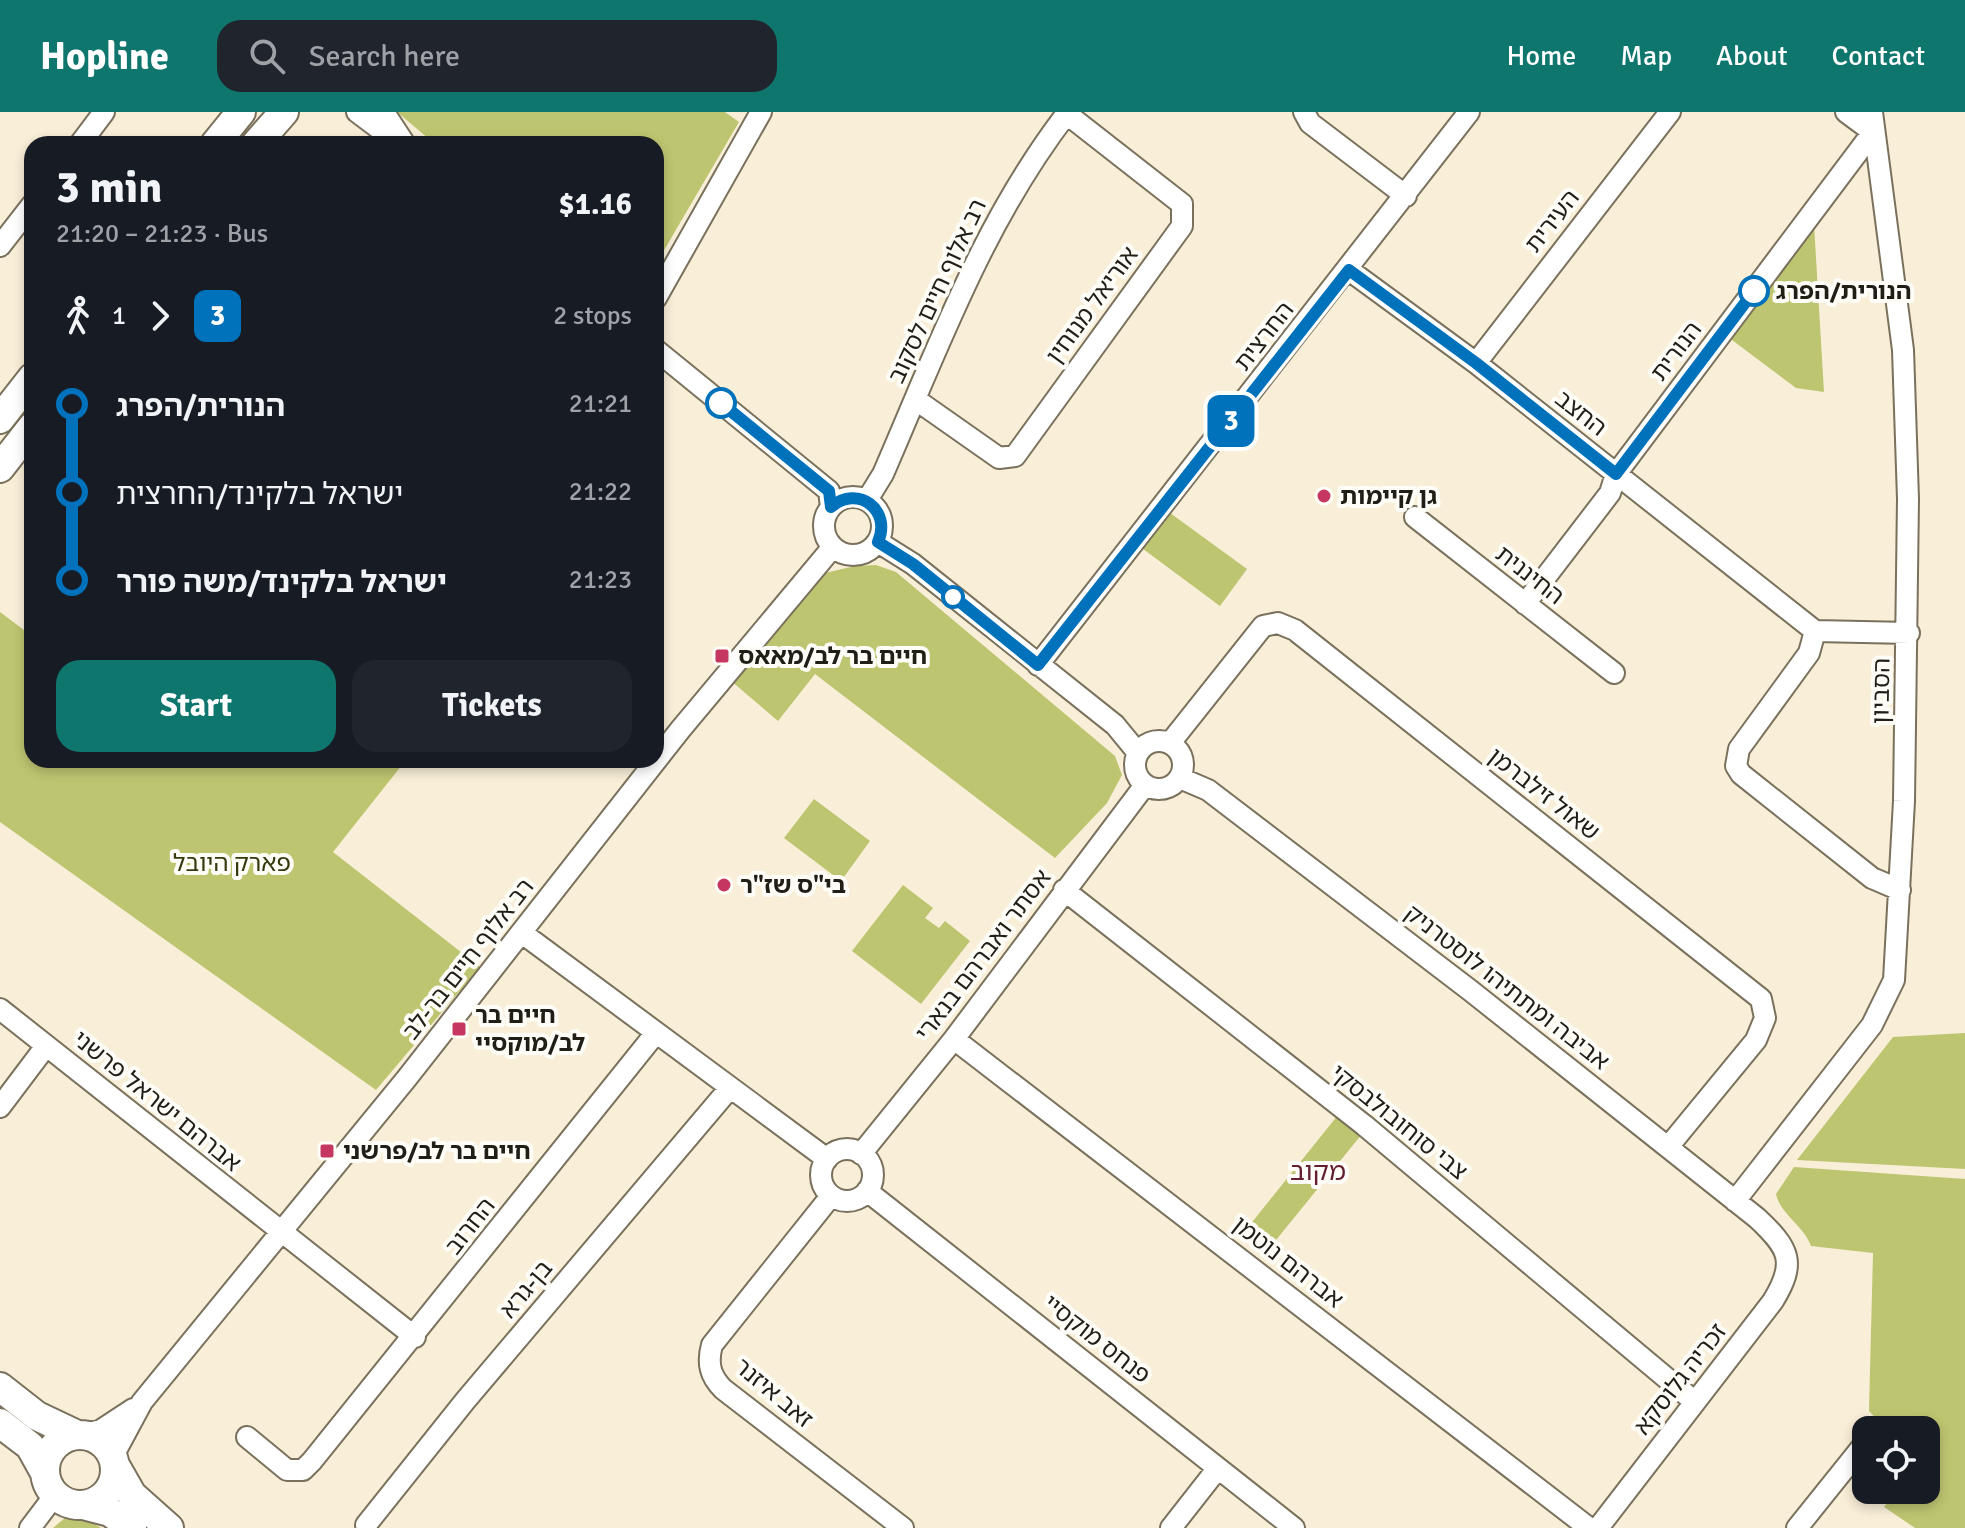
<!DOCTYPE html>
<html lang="en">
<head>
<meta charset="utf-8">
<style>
  :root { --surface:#171b24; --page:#20242c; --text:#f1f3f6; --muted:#9ea1a6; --accent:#0f766e }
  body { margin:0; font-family:Signika,"Noto Sans Hebrew",sans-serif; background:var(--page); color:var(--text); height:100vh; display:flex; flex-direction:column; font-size:30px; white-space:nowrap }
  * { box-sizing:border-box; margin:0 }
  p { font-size:26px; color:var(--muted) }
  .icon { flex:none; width:44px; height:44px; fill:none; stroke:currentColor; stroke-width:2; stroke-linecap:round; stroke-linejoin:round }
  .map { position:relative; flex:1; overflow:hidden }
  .sheet { position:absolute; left:24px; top:24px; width:640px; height:632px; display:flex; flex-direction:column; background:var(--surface); border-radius:24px; box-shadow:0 4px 12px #0003 }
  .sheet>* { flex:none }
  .badge { padding:0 16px; border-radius:12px; font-size:28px; line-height:52px }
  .controls { position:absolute; left:1852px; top:1304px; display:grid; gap:16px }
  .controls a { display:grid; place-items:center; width:88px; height:88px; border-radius:16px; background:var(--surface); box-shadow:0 4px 12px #0003; font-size:40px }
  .map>.badge { position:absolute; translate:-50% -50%; box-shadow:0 0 0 4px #fff }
  .legs { display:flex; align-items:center; gap:12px; height:88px; padding:0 32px; font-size:26px }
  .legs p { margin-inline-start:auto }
  .summary { display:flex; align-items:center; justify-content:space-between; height:136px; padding:0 32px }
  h1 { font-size:44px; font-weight:700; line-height:60px }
  .button { display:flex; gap:16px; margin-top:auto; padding:16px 32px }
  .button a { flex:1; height:92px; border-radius:24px; background:var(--accent); color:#fff; font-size:32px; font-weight:700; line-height:92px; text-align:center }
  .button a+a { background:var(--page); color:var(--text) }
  ul { padding:0 32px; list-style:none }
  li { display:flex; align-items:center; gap:28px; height:88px; font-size:30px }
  li i { display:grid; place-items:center; width:12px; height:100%; margin:0 10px; background:currentColor }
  li i::after { content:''; width:20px; height:20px; margin:-10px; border:6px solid; border-radius:50%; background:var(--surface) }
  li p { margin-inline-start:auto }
  li:first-child i { background:linear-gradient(#0000 50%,currentColor 0) }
  li:last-child i { background:linear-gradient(currentColor 50%,#0000 0) }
  header { display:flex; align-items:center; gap:48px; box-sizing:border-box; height:112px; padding:0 40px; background:var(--accent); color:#fff }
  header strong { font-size:38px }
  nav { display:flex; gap:44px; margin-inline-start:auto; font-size:28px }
  .search { width:560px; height:72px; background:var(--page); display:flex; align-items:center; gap:20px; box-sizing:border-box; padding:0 28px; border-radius:24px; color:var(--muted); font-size:30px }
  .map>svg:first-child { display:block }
</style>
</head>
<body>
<header>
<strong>Hopline</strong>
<div class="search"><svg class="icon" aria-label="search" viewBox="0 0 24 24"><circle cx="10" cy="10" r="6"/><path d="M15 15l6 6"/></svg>Search here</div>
<nav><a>Home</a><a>Map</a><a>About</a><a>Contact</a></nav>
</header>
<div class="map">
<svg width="1965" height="1416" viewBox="0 0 1965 1416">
  <rect width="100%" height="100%" fill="#f9efd8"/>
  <!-- green -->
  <path fill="#bec570" d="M397,0h328l14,10 -83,142v-120h-221z
    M1814,112l10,168 -28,-4 -72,-54z
    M1166,398l81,59 -27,37 -81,-60z
    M876,453l20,7 219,184 7,19 -15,28 -52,55 -240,-184 -37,47 -48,-41 95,-107 30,-7z
    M0,500l32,24v124h363l7,5 -69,87 147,115 -104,123 -376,-268z
    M814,687l56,42 -29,40 -57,-43z
    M903,773l30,23 -8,10 14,10 6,-7 25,20 -49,63 -69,-53z
    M1965,921v136l-168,-9 96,-123z
    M1338,1003l24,19 -98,121 -23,-19z
    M1794,1055l171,12v349h-50l-31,-21 14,-17h28v-60h-39l-18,-19 4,-158 -62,-7c-7,-20 -31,-32 -35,-52z
    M73,1399l28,17h-48z"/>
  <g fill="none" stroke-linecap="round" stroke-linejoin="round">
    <defs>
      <path id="street" d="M357,0l32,24
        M1304,0l6,11 96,73
        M1846,0l27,20
        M80,32l24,-32
        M0,134l32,-41
        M1349,158l127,93 339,268 -6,22 -70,96 -3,17 5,8 131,104 28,12
        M656,186l105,-186
        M656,238l173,141 2,16
        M1476,251l194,-251
        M915,287l84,59 16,-2 167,-230v-22l-115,-90
        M824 414a29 29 0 1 1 58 0a29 29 0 1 1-58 0Z
        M867,388l16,-26c54,-124 101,-254 185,-362
        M1415,405l199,156
        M878,430l35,22 202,161 23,28
        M1525,492l85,-111 6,-19 257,-342
        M1815,519l94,2
        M1038,553l431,-553
        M1135 653a24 24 0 1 1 48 0a24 24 0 1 1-48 0Z
        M1170,631l93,-117 15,-3 17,7 466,369 4,19 -9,22 -88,107
        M1180,666l28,12 263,201 286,227c32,30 40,44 16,83l-175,227
        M1064,778l300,235 331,277
        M522,821l305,226
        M0,897l415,328
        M954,927l635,489
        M0,995l46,-61
        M821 1063a26 26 0 1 1 52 0a26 26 0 1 1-52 0Z
        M861,1042l93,-115 191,-254
        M867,1079l427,337
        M831,1084l-119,149c-5,18 -2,31 11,44l180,139
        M1735,1089l137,-176 22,-45 10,-179 4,-302 -5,-149 -31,-238
        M86,1322l15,-4 32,-21
        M247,1325l40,33h16l9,-9 343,-427
        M113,1344l29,-54 265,-324 273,-348 152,-182
        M366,1413l99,-124 264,-312
        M30,1416l25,-33
        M1171,1416l47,-60
        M1797,1416l69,-86"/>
      <path id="secondary" d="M379,0l21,32
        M215,32l26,-32
        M256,32l28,-32
        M0,307l32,-41
        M0,356l32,-41
        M0,1275l37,29 38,18
        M0,1311l30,23 15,27
        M45 1358a35 35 0 1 1 70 0a35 35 0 1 1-70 0Z
        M116,1355l16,28 37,33
        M83,1393l27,7 22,16"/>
    </defs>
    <!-- street casing -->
    <use href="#street" stroke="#7a715d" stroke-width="24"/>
    <!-- secondary casing -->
    <use href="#secondary" stroke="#7a715d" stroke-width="32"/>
    <!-- street -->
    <use href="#street" stroke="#fff" stroke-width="20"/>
    <!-- secondary -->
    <use href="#secondary" stroke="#fff" stroke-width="28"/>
  </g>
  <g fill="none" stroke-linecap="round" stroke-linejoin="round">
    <defs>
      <path id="line-1" d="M721,291l108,88 2,16c27,-23 61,3 47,35l35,22 125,101 311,-395 127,93 140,111 138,-183"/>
    </defs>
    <!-- line-1 casing -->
    <use href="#line-1" stroke="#fff" stroke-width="18"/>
    <!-- line-1 -->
    <use href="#line-1" stroke="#0072bc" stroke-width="12"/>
  </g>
  <!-- markers -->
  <g fill="#fff" stroke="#0072bc" stroke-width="4">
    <circle cx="1754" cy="179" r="14"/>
    <circle cx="721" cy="291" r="14"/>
    <circle cx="953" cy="485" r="10"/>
  </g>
  <g fill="#c53661" stroke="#fffdf8" stroke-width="3">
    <circle cx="1324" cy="384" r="8"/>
    <rect x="714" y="536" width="16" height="16" rx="4"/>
    <circle cx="724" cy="773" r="8"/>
    <rect x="451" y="909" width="16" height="16" rx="4"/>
    <rect x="319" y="1031" width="16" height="16" rx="4"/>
  </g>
  <g text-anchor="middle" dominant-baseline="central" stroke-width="8" stroke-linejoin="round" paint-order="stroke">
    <!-- street labels -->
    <g font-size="24" fill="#211e16" stroke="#fffdf8">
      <text transform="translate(1552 109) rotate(-52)">העירית</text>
      <text transform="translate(937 179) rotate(-65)">רב אלוף חיים לסקוב</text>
      <text transform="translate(1092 193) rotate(-54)">אוריאל מנוחין</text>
      <text transform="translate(1264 224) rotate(-52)">החרצית</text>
      <text transform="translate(1676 239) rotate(-53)">הנורית</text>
      <text transform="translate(1581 301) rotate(38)">החצב</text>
      <text transform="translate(1530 463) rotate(38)">החיננית</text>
      <text transform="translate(1881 579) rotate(-89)">הסביון</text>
      <text transform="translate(1544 682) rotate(38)">שאול זילברמן</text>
      <text transform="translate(983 843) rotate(-53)">אסתר ואברהם בנארי</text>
      <text transform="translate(468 847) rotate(-52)">רב אלוף חיים בר-לב</text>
      <text transform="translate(1507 875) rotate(38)">אביבה ומתתיהו לוסטרניק</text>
      <text transform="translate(157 989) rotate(39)">אברהם ישראל פרשני</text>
      <text transform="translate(1399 1010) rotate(39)">צבי סוחובולבסקי</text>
      <text transform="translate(470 1114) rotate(-52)">החרוב</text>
      <text transform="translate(1288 1150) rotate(38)">אברהם נוטמן</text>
      <text transform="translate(526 1177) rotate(-50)">בן-גרא</text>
      <text transform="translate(1097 1227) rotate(38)">פנחס מוקסיי</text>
      <text transform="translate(1680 1267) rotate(-52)">זכריה גלוסקא</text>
      <text transform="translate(774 1281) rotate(40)">זאב איזנר</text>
    </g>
    <!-- stop labels -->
    <g font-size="24" font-weight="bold" fill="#211e16" stroke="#fffdf8" text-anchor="start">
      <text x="1776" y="179">הנורית/הפרג</text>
    </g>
    <!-- poi labels -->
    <g font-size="24" font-weight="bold" fill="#211e16" stroke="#fffdf8" text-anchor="start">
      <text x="1340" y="384">גן קיימות</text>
      <text x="738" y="544">חיים בר לב/מאאס</text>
      <text x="740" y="773">בי"ס שז"ר</text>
      <text x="475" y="903">חיים בר<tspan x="475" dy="28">לב/מוקסיי</tspan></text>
      <text x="343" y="1039">חיים בר לב/פרשני</text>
    </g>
    <!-- park labels -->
    <g font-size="24" fill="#36390d" stroke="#fffdf8">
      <text x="232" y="751">פארק היובל</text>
    </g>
    <!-- neighbourhood labels -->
    <g font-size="26" fill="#631e31" stroke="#fffdf8">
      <text x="1318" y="1060">מקוב</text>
    </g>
  </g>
</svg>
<div class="controls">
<a><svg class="icon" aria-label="locate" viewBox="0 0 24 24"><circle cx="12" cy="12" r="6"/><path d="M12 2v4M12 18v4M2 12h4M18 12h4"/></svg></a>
</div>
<b class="badge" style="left:1231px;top:309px;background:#0072bc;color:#fff">3</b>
<section class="sheet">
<div class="summary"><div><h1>3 min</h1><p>21:20 – 21:23 · Bus</p></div><b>$1.16</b></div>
<div class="legs"><svg class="icon" aria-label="walk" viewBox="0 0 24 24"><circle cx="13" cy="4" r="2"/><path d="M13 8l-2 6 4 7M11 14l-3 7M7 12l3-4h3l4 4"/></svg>1<svg class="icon" aria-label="forward" viewBox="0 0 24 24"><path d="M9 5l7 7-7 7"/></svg><b class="badge" style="background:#0072bc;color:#fff">3</b><p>2 stops</p></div>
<ul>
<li><i style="color:#0072bc"></i><b>הנורית/הפרג</b><p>21:21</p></li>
<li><i style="color:#0072bc"></i><span>ישראל בלקינד/החרצית</span><p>21:22</p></li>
<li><i style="color:#0072bc"></i><b>ישראל בלקינד/משה פורר</b><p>21:23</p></li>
</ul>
<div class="button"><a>Start</a><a>Tickets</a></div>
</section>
</div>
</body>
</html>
